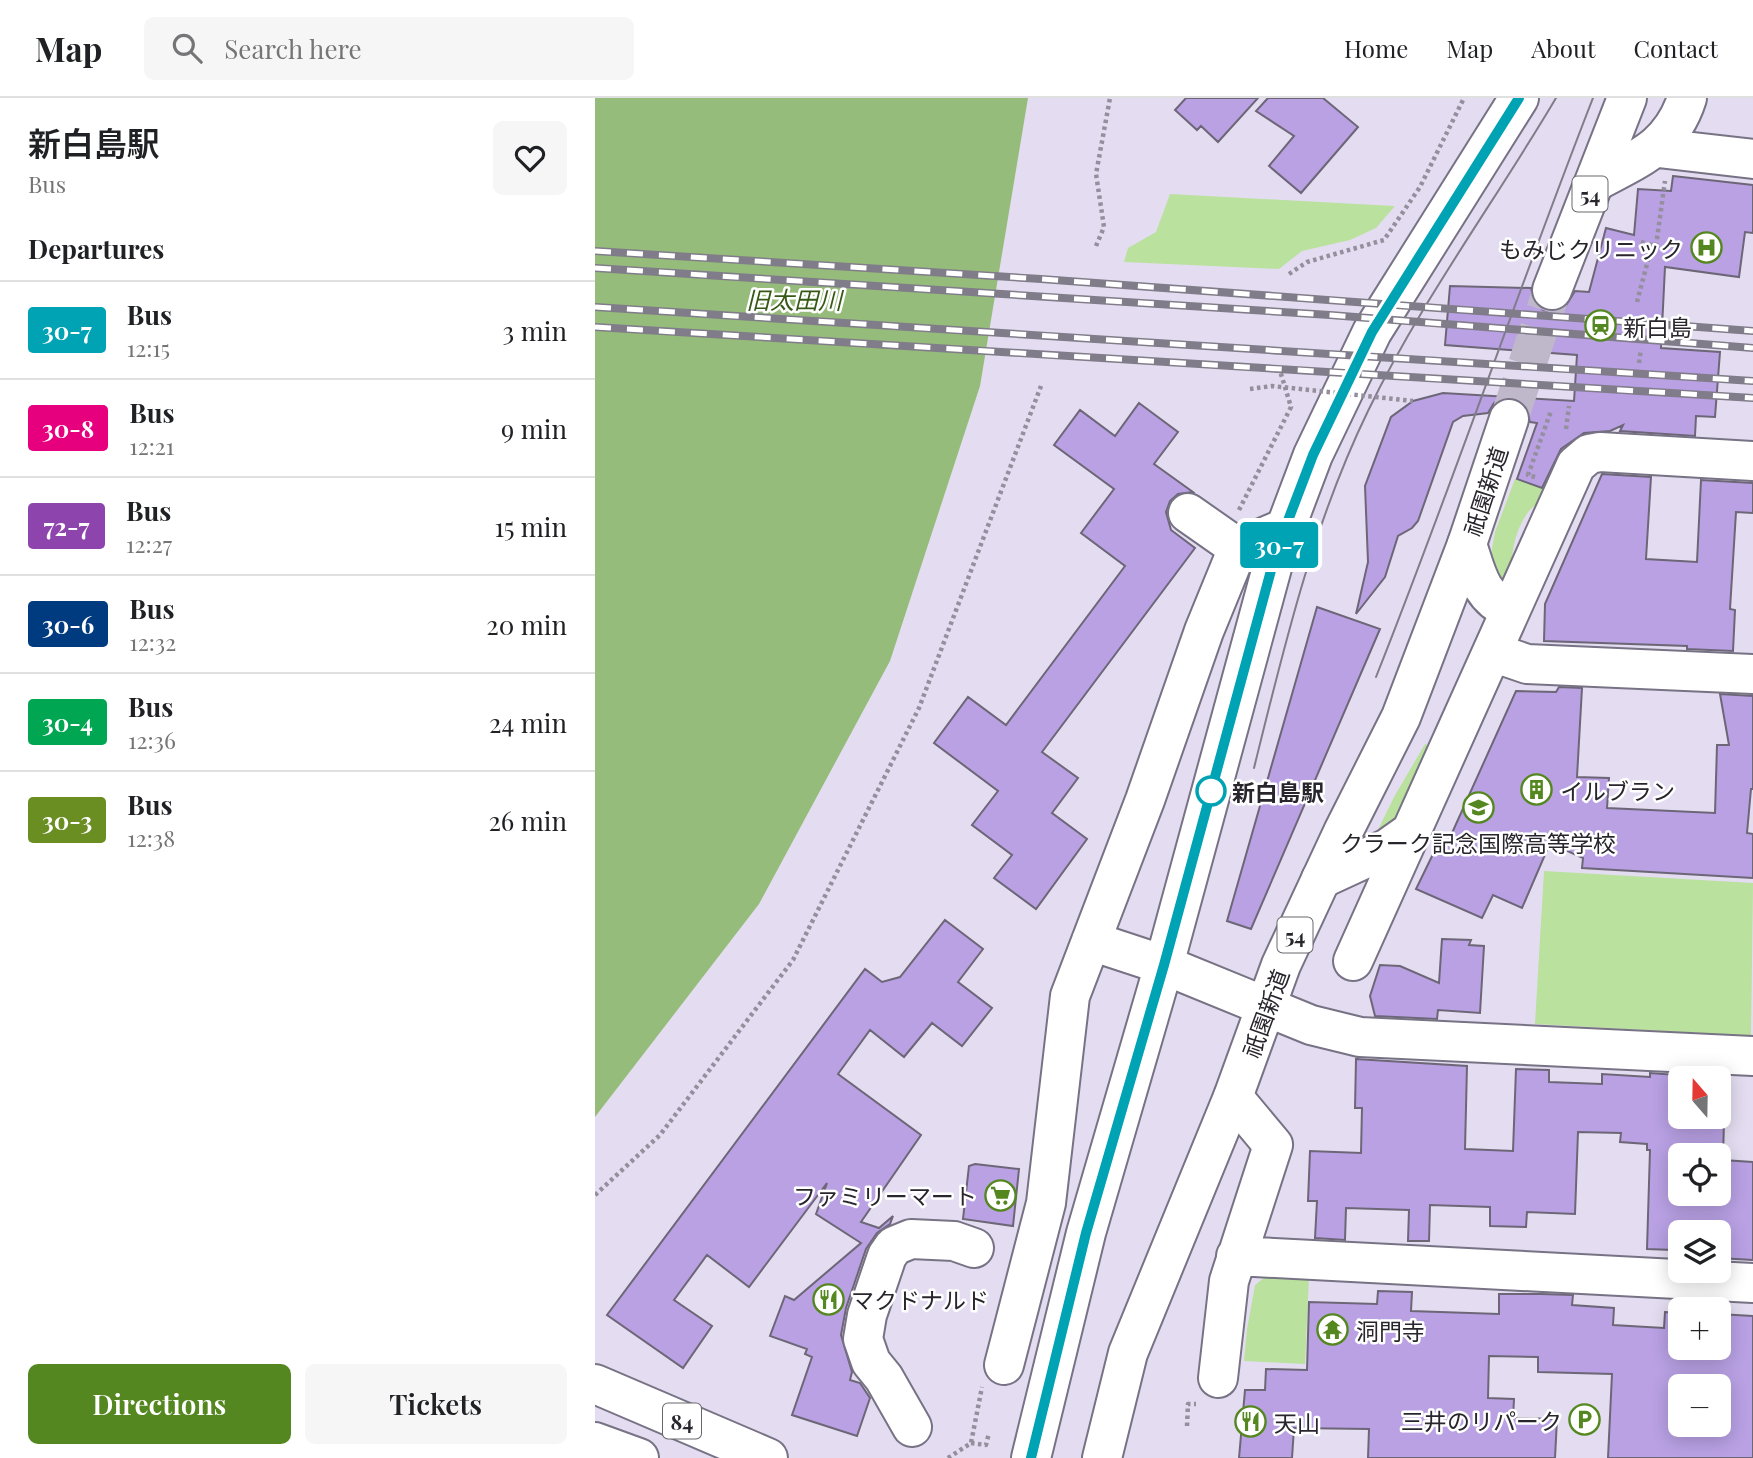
<!DOCTYPE html>
<html lang="en">
<head>
<meta charset="utf-8">
<style>
  :root { --surface:#fff; --page:#f6f6f6; --text:#202124; --muted:#757577; --line:#e0e0e0; --accent:#54871f }
  body { margin:0; font-family:"Playfair Display","Noto Sans JP",serif; background:var(--page); color:var(--text); height:100vh; display:flex; flex-direction:column; font-size:26px; white-space:nowrap }
  * { box-sizing:border-box; margin:0 }
  p { font-size:23px; color:var(--muted) }
  .icon { flex:none; width:38px; height:38px; fill:none; stroke:currentColor; stroke-width:2; stroke-linecap:round; stroke-linejoin:round }
  .map { position:relative; flex:1; overflow:hidden }
  .side { display:flex; flex-direction:column; background:var(--surface); width:595px }
  .side>* { flex:none }
  .badge { padding:0 14px; border-radius:5px; font-size:24px; line-height:46px }
  .needle { width:46px; rotate:340deg }
  .controls { position:absolute; left:1073px; top:968px; display:grid; gap:14px }
  .controls a { display:grid; place-items:center; width:63px; height:63px; border-radius:10px; background:var(--surface); box-shadow:0 4px 18px #0003; font-size:35px }
  .map>.badge { position:absolute; translate:-50% -50%; box-shadow:0 0 0 4px #fff }
  h2 { padding:0 28px; font-size:26px; line-height:63px }
  .round { display:grid; place-items:center; flex:none; width:74px; height:74px; border-radius:10px; background:var(--page) }
  .overview { display:flex; align-items:center; justify-content:space-between; height:119px; padding:0 28px }
  h1 { font-size:33px; font-weight:600; line-height:52px }
  .cta { display:flex; gap:14px; margin-top:auto; padding:14px 28px }
  .cta a { flex:1; height:80px; border-radius:10px; background:var(--accent); color:#fff; font-size:28px; font-weight:600; line-height:80px; text-align:center }
  .cta a+a { background:var(--page); color:var(--text) }
  ul { padding:0; list-style:none }
  li { display:flex; align-items:center; gap:21px; height:98px; padding:0 28px; border-top:2px solid var(--line) }
  li div { flex:1 }
  li b { display:block; font-size:26px }
  li em { font-style:normal }
  li .badge { min-width:77px; font-weight:700; text-align:center }
  header { display:flex; align-items:center; gap:42px; box-sizing:border-box; height:98px; padding:0 35px; background:var(--surface); border-bottom:2px solid var(--line) }
  header strong { font-size:33px }
  nav { display:flex; gap:38px; margin-inline-start:auto; font-size:24px }
  .search { width:490px; height:63px; background:var(--page); display:flex; align-items:center; gap:18px; box-sizing:border-box; padding:0 24px; border-radius:10px; color:var(--muted); font-size:26px }
  main { display:flex; flex:1; min-height:0 }
  .map>svg:first-child { display:block }
</style>
</head>
<body>
<header>
<strong>Map</strong>
<div class="search"><svg class="icon" aria-label="search" viewBox="0 0 24 24"><circle cx="10" cy="10" r="6"/><path d="M15 15l6 6"/></svg>Search here</div>
<nav><a>Home</a><a>Map</a><a>About</a><a>Contact</a></nav>
</header>
<main>
<section class="side">
<div class="overview"><div><h1>新白島駅</h1><p>Bus</p></div><a class="round"><svg class="icon" aria-label="heart" viewBox="0 0 24 24"><path d="M12 20l-8-8c-3-5 5-10 8-4 3-6 11-1 8 4z"/></svg></a></div>
<h2>Departures</h2>
<ul>
<li><span class="badge" style="background:#00a3b4;color:#fff">30-7</span><div><b>Bus</b><p>12:15</p></div><em>3 min</em></li>
<li><span class="badge" style="background:#e6007e;color:#fff">30-8</span><div><b>Bus</b><p>12:21</p></div><em>9 min</em></li>
<li><span class="badge" style="background:#8e44ad;color:#fff">72-7</span><div><b>Bus</b><p>12:27</p></div><em>15 min</em></li>
<li><span class="badge" style="background:#003b80;color:#fff">30-6</span><div><b>Bus</b><p>12:32</p></div><em>20 min</em></li>
<li><span class="badge" style="background:#00a651;color:#fff">30-4</span><div><b>Bus</b><p>12:36</p></div><em>24 min</em></li>
<li><span class="badge" style="background:#6b8e23;color:#fff">30-3</span><div><b>Bus</b><p>12:38</p></div><em>26 min</em></li>
</ul>
<div class="cta"><a>Directions</a><a>Tickets</a></div>
</section>
<div class="map">
<svg width="1158" height="1360" viewBox="0 0 1158 1360">
  <rect width="100%" height="100%" fill="#e4ddf1"/>
  <!-- green -->
  <path fill="#bae19e" d="M575,96l224,12h1l-19,22 -26,12 -48,11 -23,18 -155,-7 4,-14 28,-16z
    M920,381l34,12c-4,11 -13,12 -20,20 -14,18 -19,44 -17,66l-9,8 -15,-14 7,-39z
    M830,646l11,5 -31,65 -32,26 21,-43z
    M949,773l209,12 -2,153 -216,-12z
    M674,1176l40,3 -4,87 -61,-3 3,-32 8,-44z"/>
  <!-- water -->
  <path fill="#96bc7b" d="M0,0h433l-48,288 -90,275 -131,243 -164,213z"/>
  <!-- building -->
  <path fill="#b9a1e4" stroke="#6c6677" stroke-width="2" fill-rule="evenodd" d="M591,0h72l-40,44 -17,-16 -4,4 -22,-20z
    M673,0h55l35,29 -57,66 -32,-27 25,-30 -38,-25z
    M1078,78l80,9v48l-8,-1 -6,45 -74,-10 -4,81 59,4 -5,65 -19,-1 -1,20 -75,-5 3,-6 -13,6 -26,2 -23,16 -19,39 -25,-9 20,-56 -7,-1 -5,-18 -10,-6h-11l-10,5 -6,10 -25,3 -10,6 -35,99 -6,7 -14,8 -13,41 -29,37 12,-52 -3,-76 26,-69 22,-16 30,-8 131,8 3,-46 -132,-10 5,-59 81,2 4,15 8,7 12,2 10,-5 10,-16 14,1 17,-64 28,7 4,-46 33,2z
    M544,305l39,29 -24,32 39,28 -15,2 -8,7 -4,11 5,18 24,18 -153,204 36,26 -26,35 35,26 -51,70 -42,-31 18,-23 -40,-30 26,-34 -64,-48 34,-46 38,28 119,-159 -44,-33 33,-44 -60,-44 26,-35 35,26z
    M1007,376l49,3 -5,82 51,3 4,-82 52,3v30l-17,-1 -6,97 5,1 -2,41 -46,-2v-3l-143,-5 1,-37z
    M722,509l63,22 -129,300 -24,-8z
    M964,589l23,1 -5,89 32,1 -2,30 108,5 2,-68h12l-9,-51 33,2v93h-2l-4,44 6,1v44l-171,-10 1,-10 -33,-15 -28,65 -29,-13 -11,23 -66,-29 19,-39 8,3 73,-162 40,1z
    M350,822l38,29 -25,33 34,26 -30,38 -30,-23 -28,34 -34,-27 -32,44 83,61 -60,87 18,6 14,-12 -3,8 -13,9 -11,16 -20,59 -5,27 11,37 -2,8 10,3 10,15 -13,38 -65,-21 20,-58 -7,-3 2,-5 -37,-13 15,-40 9,4 67,-57 -45,-29 11,-31 -78,104 -42,-32 -33,45 38,26 -29,42 -76,-53 258,-346 17,13 18,-5z
    M847,841l29,1 -2,5 15,1 -4,67 -42,-3 -1,9 -62,-3 -5,-20 10,-31 20,1 39,17z
    M761,961l111,7 -2,83 48,2 3,-82 33,1v12l53,2v-10l48,3v-4l68,5h-38v38h39v-38h6l-2,82 30,2v98l-34,-2v-26h-45l-1,18 -26,-1 3,-99h-3v-6l-27,-2 1,-9 -43,-1 -3,82 -48,-2 -1,15 -36,-1v-19l-60,-2 -1,36h-21l1,-31 -63,-2 -1,32 -30,-2 2,-37h-9l2,-50 51,2 1,-45h-7zM1085,1057h39v39h-39z
    M380,1066l44,5 -6,57 -50,-7 6,-53z
    M783,1193l34,1 -1,19 88,3v-20h42l32,1 -1,10 42,3 -1,17 51,3 1,-16 15,1v35h39v-34l34,2v142h-145l4,-84 -74,-2v-15l-49,-1 -1,42 26,1 -1,19 44,1 -2,39h-187l1,-29 -75,-1 -2,30h-53l6,-68h20l1,-21 41,1 2,-68 68,2zM1085,1288h39v38h-39z"/>
  <g fill="none" stroke-linecap="round" stroke-linejoin="round">
    <!-- highway-tunnel -->
    <path stroke="#beb8ca" stroke-width="38" stroke-dasharray="38 19" stroke-linecap="butt" d="M914,321l43,-129"/>
    <defs>
      <path id="minor" d="M1063,50l95,11
        M1000,84c42,-23 76,-34 92,-84
        M593,415l50,35
        M872,446c10,30 13,53 43,66
        M897,554l35,12 226,10
        M726,781l67,-31 24,-17
        M496,843l73,24 147,60 49,12 393,19
        M758,863l223,-496 13,-11 11,-2 153,9
        M641,1158l517,27
        M409,1267l42,-162 24,-207 75,-196 59,-169 34,-83 47,-20
        M623,1280l11,-97 44,-136 -40,-48
        M317,1329l-28,-49 -13,-16 -8,-23 4,-24 20,-59 7,-10 17,-7 43,2 20,7"/>
      <path id="major" d="M0,1286l173,74
        M0,1344l44,16"/>
      <path id="highway" d="M957,192l75,-192
        M436,1360l55,-225 78,-268 112,-412 37,-98 59,-123 147,-234
        M507,1360l26,-105 105,-256 48,-132 62,-133 58,-115 66,-173 42,-125"/>
    </defs>
    <!-- minor casing -->
    <use href="#minor" stroke="#777284" stroke-width="42"/>
    <!-- major casing -->
    <use href="#major" stroke="#777284" stroke-width="42"/>
    <!-- highway casing -->
    <use href="#highway" stroke="#777284" stroke-width="42"/>
    <!-- path -->
    <path stroke="#948e9d" stroke-width="4.5" stroke-dasharray="3.5 3.5" stroke-linecap="butt" d="M1046,144l11,3
      M501,148l8,-19 -8,-53 14,-76
      M694,176l18,-12 77,-22 36,-53 44,-89
      M1042,204l15,-57 4,1 9,-65
      M1044,265l2,-14
      M971,331l3,-23
      M940,379l-7,-2 23,-64
      M644,412l52,-103 -13,-43
      M0,1097l65,-60 133,-175 126,-252 122,-322
      M592,1328l1,-22h8
      M376,1345l15,2 3,-12
      M353,1360l23,-15 11,-56"/>
    <!-- minor -->
    <use href="#minor" stroke="#fff" stroke-width="38"/>
    <!-- major -->
    <use href="#major" stroke="#fff" stroke-width="38"/>
    <!-- highway -->
    <use href="#highway" stroke="#fff" stroke-width="38"/>
    <!-- tram -->
    <path stroke="#807c89" stroke-width="2" d="M781,579c76,-191 142,-387 217,-579
      M659,670c30,-121 59,-244 114,-357 53,-110 126,-208 188,-313"/>
    <defs>
      <path id="rail" d="M0,153l446,28 712,52
        M0,170l735,47 423,33
        M0,209l1158,74
        M0,229l1158,71"/>
    </defs>
    <!-- rail casing -->
    <use href="#rail" stroke="#807c89" stroke-width="8"/>
    <!-- rail -->
    <use href="#rail" stroke="#fff" stroke-width="5" stroke-dasharray="16" stroke-linecap="butt"/>
    <!-- path-bridge -->
    <path stroke="#948e9d" stroke-width="4.5" stroke-dasharray="3.5 3.5" stroke-linecap="butt" d="M655,291l22,-3 141,15"/>
  </g>
  <g fill="none" stroke-linecap="round" stroke-linejoin="round">
    <defs>
      <path id="line" d="M436,1360l55,-225 78,-268 112,-413 37,-97 59,-123 147,-234"/>
    </defs>
    <!-- line casing -->
    <use href="#line" stroke="#fff" stroke-width="16"/>
    <!-- line -->
    <use href="#line" stroke="#00a3b4" stroke-width="10"/>
  </g>
  <!-- icons -->
  <defs>
    <symbol id="hospital-ring" viewBox="-11 -11 22 22"><circle r="9.5" fill="#fff" stroke="#54871f" stroke-width="1.5"/><path d="M-5-5h3v3.5h4V-5h3V5h-3V1.5h-4V5h-3Z" fill="#54871f"/></symbol>
    <symbol id="station-ring" viewBox="-11 -11 22 22"><circle r="9.5" fill="#fff" stroke="#54871f" stroke-width="1.5"/><path d="M-3-6H3Q5-6 5-4V2Q5 4 3 4L4.5 6H3L1.5 4h-3L-3 6H-4.5L-3 4Q-5 4-5 2V-4Q-5-6-3-6ZM-3.5-4v3h7v-3ZM-3.5 1v1.5H-2V1ZM2 1v1.5H3.5V1Z" fill="#54871f"/></symbol>
    <symbol id="building-ring" viewBox="-11 -11 22 22"><circle r="9.5" fill="#fff" stroke="#54871f" stroke-width="1.5"/><path d="M-4-6H4V6H1V3H-1V6H-4ZM-2.5-4.3h1.7v1.8h-1.7ZM.8-4.3h1.7v1.8H.8ZM-2.5-1h1.7V.8h-1.7ZM.8-1h1.7V.8H.8Z" fill="#54871f"/></symbol>
    <symbol id="school-ring" viewBox="-11 -11 22 22"><circle r="9.5" fill="#fff" stroke="#54871f" stroke-width="1.5"/><path d="M0-5L7-2L0 1L-7-2ZM-4 1L0 2.5L4 1V4Q0 6-4 4Z" fill="#54871f"/></symbol>
    <symbol id="supermarket-ring" viewBox="-11 -11 22 22"><circle r="9.5" fill="#fff" stroke="#54871f" stroke-width="1.5"/><path d="M-6-5.5h2.5l.6 2H6L4.5 2H-2.5L-4.4-4H-6ZM-1.5 3.2a1.3 1.3 0 1 0 .1 0ZM3 3.2a1.3 1.3 0 1 0 .1 0Z" fill="#54871f"/></symbol>
    <symbol id="restaurant-ring" viewBox="-11 -11 22 22"><circle r="9.5" fill="#fff" stroke="#54871f" stroke-width="1.5"/><path d="M-5-6h1v4h1v-4h1v4h1v-4h1v5L-1.5 .5V6h-2V.5L-5-1ZM5-6V6H3V1.5H1.5Q1.5-4 5-6Z" fill="#54871f"/></symbol>
    <symbol id="temple-ring" viewBox="-11 -11 22 22"><circle r="9.5" fill="#fff" stroke="#54871f" stroke-width="1.5"/><path d="M0-6L5-2H3V0L6.5 2.5H4V6H1.5V3h-3V6H-4V2.5H-6.5L-3 0V-2H-5Z" fill="#54871f"/></symbol>
    <symbol id="parking-ring" viewBox="-11 -11 22 22"><circle r="9.5" fill="#fff" stroke="#54871f" stroke-width="1.5"/><path d="M-3.5-5.5H1a3.5 3.5 0 0 1 0 7H-1V5.5H-3.5ZM-1-3.4V-.6H.8a1.4 1.4 0 0 0 0-2.8Z" fill="#54871f"/></symbol>
  </defs>
  <g fill-rule="evenodd">
    <use href="#hospital-ring" x="1094" y="132" width="35" height="35"/>
    <use href="#station-ring" x="988" y="210" width="35" height="35"/>
    <use href="#building-ring" x="924" y="674" width="35" height="35"/>
    <use href="#school-ring" x="866" y="692" width="35" height="35"/>
    <use href="#supermarket-ring" x="388" y="1080" width="35" height="35"/>
    <use href="#restaurant-ring" x="216" y="1184" width="35" height="35"/>
    <use href="#temple-ring" x="720" y="1214" width="35" height="35"/>
    <use href="#parking-ring" x="972" y="1304" width="35" height="35"/>
    <use href="#restaurant-ring" x="638" y="1306" width="35" height="35"/>
  </g>
  <!-- markers -->
  <circle fill="#fff" stroke="#00a3b4" stroke-width="3.5" cx="616" cy="693" r="14"/>
  <g text-anchor="middle" dominant-baseline="central" stroke-width="5" stroke-linejoin="round" paint-order="stroke">
    <!-- shield labels -->
    <g fill="#fff" stroke="#68666c" stroke-width="2">
      <rect x="977.5" y="78.5" width="35" height="35" rx="5"/>
      <rect x="682.5" y="819.5" width="35" height="35" rx="5"/>
      <rect x="68" y="1305.5" width="38" height="35" rx="5"/>
    </g>
    <g font-size="21" font-weight="bold" fill="#28252d">
      <text x="995" y="96">54</text>
      <text x="700" y="837">54</text>
      <text x="87" y="1323">84</text>
    </g>
    <!-- poi labels -->
    <g font-size="23" fill="#28252d" stroke="#fff" text-anchor="start">
      <text x="1088" y="150" text-anchor="end">もみじクリニック</text>
      <text x="1028" y="228">新白島</text>
      <text x="965" y="692">イルブラン</text>
      <text x="883" y="744" text-anchor="middle">クラーク記念国際高等学校</text>
      <text x="382" y="1097" text-anchor="end">ファミリーマート</text>
      <text x="256" y="1201">マクドナルド</text>
      <text x="761" y="1232">洞門寺</text>
      <text x="967" y="1322" text-anchor="end">三井のリパーク</text>
      <text x="679" y="1324">天山</text>
    </g>
    <!-- street labels -->
    <g font-size="23" fill="#28252d" stroke="#fff">
      <text transform="translate(890 393) rotate(-72)">祇園新道</text>
      <text transform="translate(670 915) rotate(-70)">祇園新道</text>
    </g>
    <!-- stop labels -->
    <g font-size="23" font-weight="bold" fill="#28252d" stroke="#fff" text-anchor="start">
      <text x="637" y="693">新白島駅</text>
    </g>
    <!-- water labels -->
    <g font-size="24" font-style="italic" fill="#375916" stroke="#fff">
      <text x="199" y="201">旧太田川</text>
    </g>
  </g>
</svg>
<div class="controls">
<a><svg class="needle" viewBox="-14 -14 28 28"><path d="M0-13l5 13h-10z" fill="#e53935"/><path d="M0 13l5-13h-10z" fill="#757577"/></svg></a>
<a><svg class="icon" aria-label="locate" viewBox="0 0 24 24"><circle cx="12" cy="12" r="6"/><path d="M12 2v4M12 18v4M2 12h4M18 12h4"/></svg></a>
<a><svg class="icon" aria-label="layers" viewBox="0 0 24 24"><path d="M12 4l9 5-9 5-9-5zM3 14l9 5 9-5"/></svg></a>
<a>+</a>
<a>−</a>
</div>
<b class="badge" style="left:684px;top:447px;background:#00a3b4;color:#fff">30-7</b>
</div>
</main>
</body>
</html>
